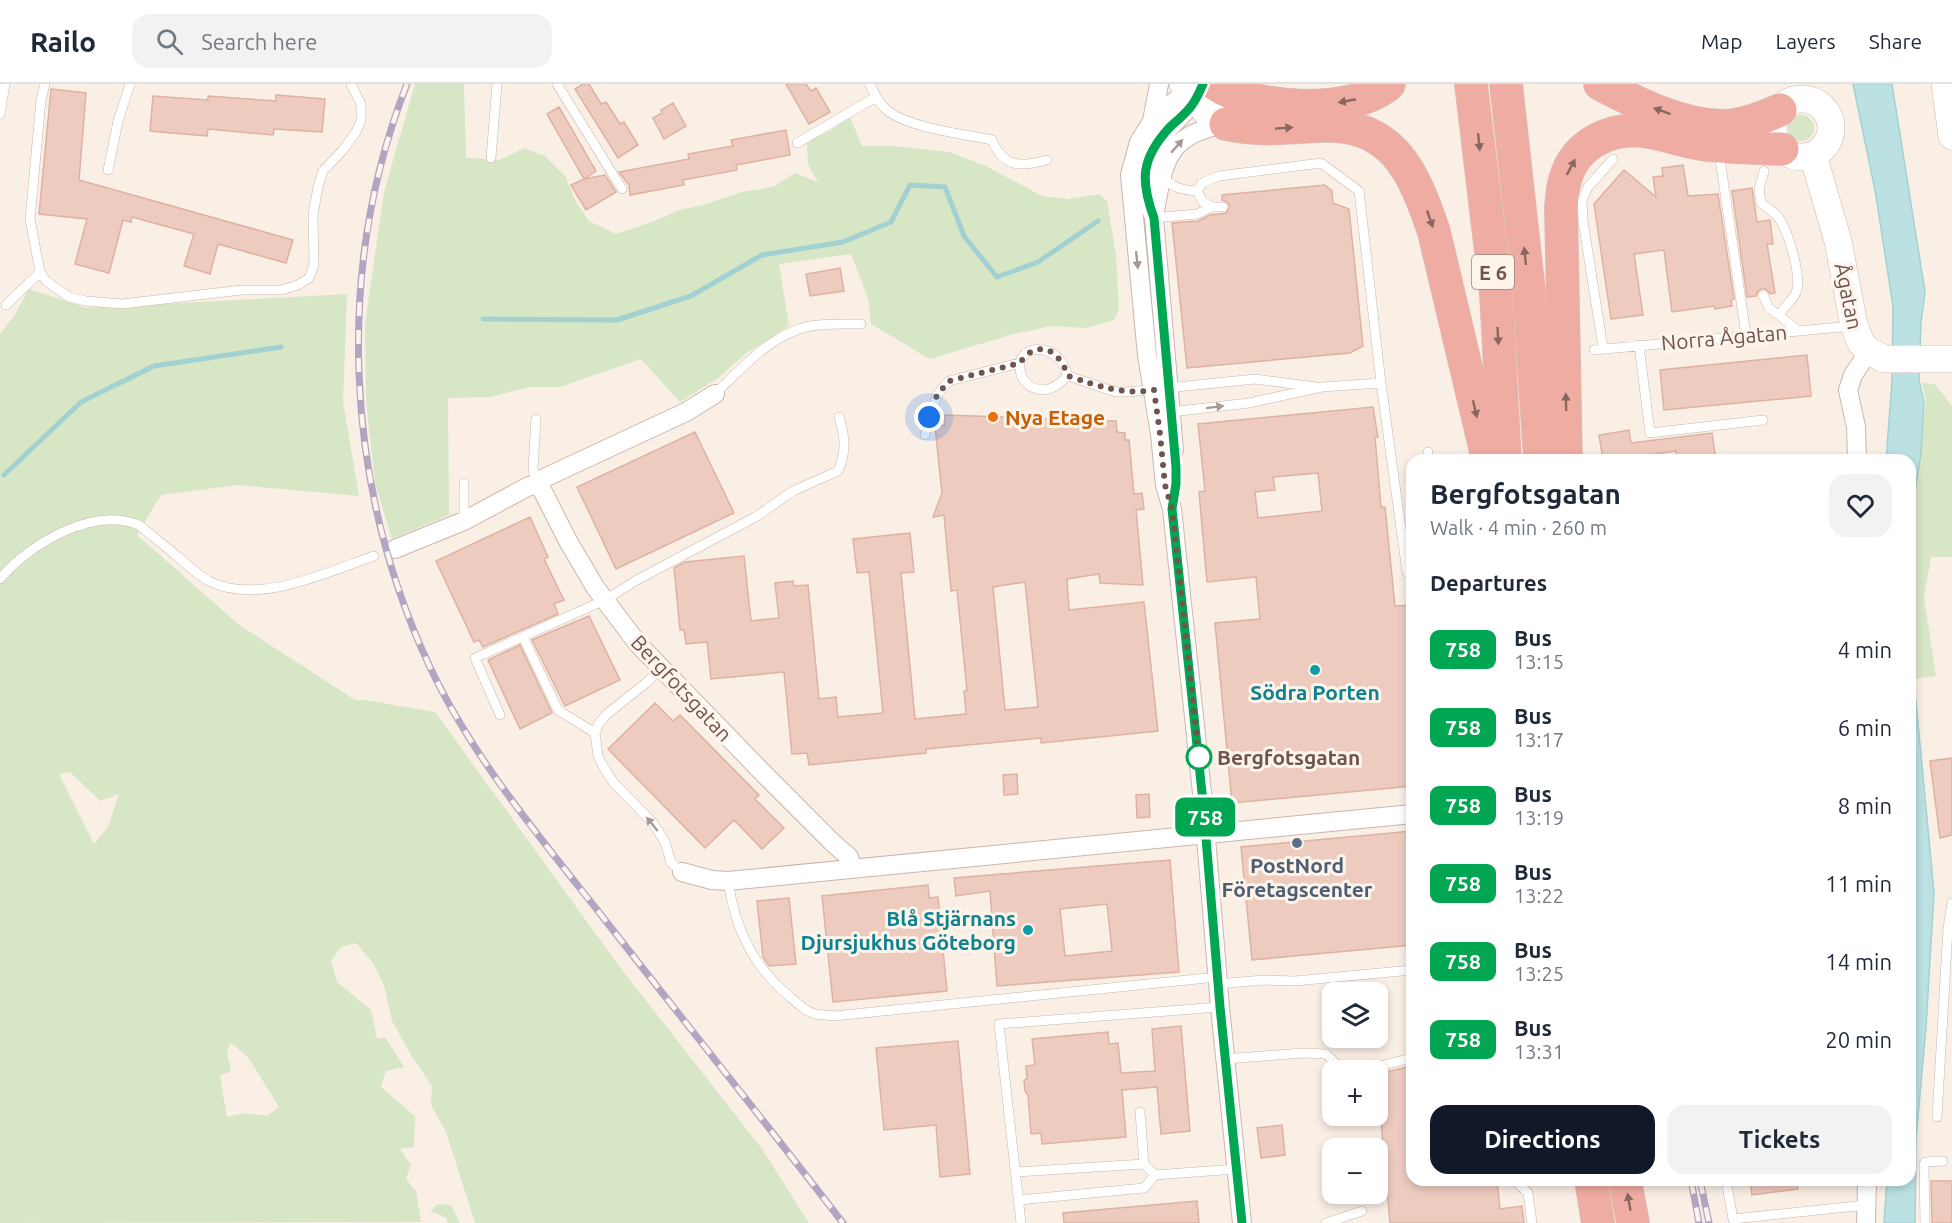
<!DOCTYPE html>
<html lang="en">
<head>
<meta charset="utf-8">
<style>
  :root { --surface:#fff; --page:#f2f2f3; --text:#1f2937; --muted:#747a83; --line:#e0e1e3; --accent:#111827 }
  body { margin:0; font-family:Ubuntu,sans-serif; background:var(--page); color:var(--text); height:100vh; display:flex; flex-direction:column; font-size:22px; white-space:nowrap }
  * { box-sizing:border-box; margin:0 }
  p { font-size:20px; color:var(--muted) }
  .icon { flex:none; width:33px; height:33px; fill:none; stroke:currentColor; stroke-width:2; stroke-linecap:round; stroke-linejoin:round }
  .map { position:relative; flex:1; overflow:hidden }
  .panel { position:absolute; left:1406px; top:370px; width:510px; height:732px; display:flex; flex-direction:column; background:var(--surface); border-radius:18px; box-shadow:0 3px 9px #0003 }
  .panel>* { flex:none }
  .badge { padding:0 12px; border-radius:9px; font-size:21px; line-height:39px }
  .buttons { position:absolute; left:1322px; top:898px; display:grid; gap:12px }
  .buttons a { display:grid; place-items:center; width:66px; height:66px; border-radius:12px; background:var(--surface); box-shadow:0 3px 9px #0003; font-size:30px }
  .you { position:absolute; width:30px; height:30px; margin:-15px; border:4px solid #fff; border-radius:50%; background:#1a73e8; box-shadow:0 0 0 9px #1a73e833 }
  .map>.badge { position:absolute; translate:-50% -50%; box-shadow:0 0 0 3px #fff }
  h2 { padding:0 24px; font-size:22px; line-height:54px }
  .round { display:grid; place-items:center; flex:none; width:63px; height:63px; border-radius:18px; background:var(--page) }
  .head { display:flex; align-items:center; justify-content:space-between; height:102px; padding:0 24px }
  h1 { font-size:28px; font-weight:700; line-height:45px }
  .cta { display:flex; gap:12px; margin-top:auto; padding:12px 24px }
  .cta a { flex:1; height:69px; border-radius:18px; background:var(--accent); color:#fff; font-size:24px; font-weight:700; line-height:69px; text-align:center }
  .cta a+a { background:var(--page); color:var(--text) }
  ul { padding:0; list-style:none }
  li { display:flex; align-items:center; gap:18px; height:78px; padding:0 24px }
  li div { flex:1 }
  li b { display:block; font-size:22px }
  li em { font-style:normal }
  li .badge { min-width:66px; font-weight:700; text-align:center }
  header { display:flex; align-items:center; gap:36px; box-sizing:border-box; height:84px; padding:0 30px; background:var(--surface); border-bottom:2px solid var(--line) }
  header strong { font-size:28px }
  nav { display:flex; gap:33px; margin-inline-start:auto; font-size:21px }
  .search { width:420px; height:54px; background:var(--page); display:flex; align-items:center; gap:15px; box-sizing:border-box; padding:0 21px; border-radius:18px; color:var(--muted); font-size:22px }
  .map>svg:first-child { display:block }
</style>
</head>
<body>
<header>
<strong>Railo</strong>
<div class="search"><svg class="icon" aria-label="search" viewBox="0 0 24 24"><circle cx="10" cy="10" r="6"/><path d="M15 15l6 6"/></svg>Search here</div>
<nav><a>Map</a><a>Layers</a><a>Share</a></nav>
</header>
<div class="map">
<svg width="1952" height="1139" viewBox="0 0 1952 1139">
  <rect width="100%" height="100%" fill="#faefe5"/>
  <!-- green -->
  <path fill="#d7e6c5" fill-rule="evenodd" d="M415,0h49l2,74 33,2 26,-12 20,8 20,20 11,26 13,19 27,13 36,-12 27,-12 24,-5 39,-13 31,-5 22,-14 23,9 -10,-18 -1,-23 23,-10 20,-14 12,29h31l56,6 37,14 56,30 26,3 31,-5 8,7 9,54 3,54 -5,11 -28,8 -35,-2 -41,9 -80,24 -59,-35 -3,-26 -17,-44 -72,10 10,62 -42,27 -29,25 -38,24 -39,-43 -81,28h-30l-40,10 -42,1 1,117 -57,24 -17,-55 -9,-84 -1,-76 19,-132z
    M1788 44a13 13 0 1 1 26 0a13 13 0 1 1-26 0Z
    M29,205l58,19 260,-14 -4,108 16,94 -122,-11 -76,10 -24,40 101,89 117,76h10l70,12 184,254 143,183 47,74h-334l-29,-91 -15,-27 1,-19 -21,-31 -19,-34 -8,-36 -11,-22 -17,-20 -15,4 -10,14 6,21 34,28 6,29 8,-2 19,30 -18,4 -5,16 34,29 -1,31 -14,2 11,16 -5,14 10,12 5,31 -421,1v-889l14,-18zM70,688l30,29 19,-7 -11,33 -14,17 -35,-70zM231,959l17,14 31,50 -12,9 -22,-3 -18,4 -7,-41 11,-5 -4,-19z
    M1922,299l13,1 17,22v151h-21l-7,40 12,79 -23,3 -3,-18v-140l11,-67 5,-54z
    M437,1120l14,1 9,18h-12l-2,-5 -15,-7z"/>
  <!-- water -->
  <path fill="#bce1e2" stroke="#a3d1d2" stroke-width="1.5" d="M1853,0h39l33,208 -4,30 -2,58 5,22 -3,52 -11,67v-61h-24l6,-78 1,-76 -18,-116z
    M1910,577l6,41 18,191 -8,134 -10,112 -1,84h-31l3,-42 23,-1z"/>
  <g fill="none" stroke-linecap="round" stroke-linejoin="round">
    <!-- stream -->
    <path stroke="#a3d1d2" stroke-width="5" d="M483,235l134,1 74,-24 71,-41 81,-13 48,-20 19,-37 35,2 19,49 33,41 41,-15 60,-41
      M4,391l77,-73 73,-36 127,-19"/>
  </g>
  <!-- building -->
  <path fill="#edccbf" stroke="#deb1a1" stroke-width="1.5" fill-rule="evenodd" d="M583,0h6l12,20 5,-2 14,22 4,-2 14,23 -20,13 -43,-69z
    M786,0h20l5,7 5,-3 14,24 -21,12z
    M51,5l35,4 -7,87 214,60 -7,23 -68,-19 -8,30 -26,-8 10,-32 -62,-17 -1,5 -8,-2 -14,53 -34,-9 12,-45 -48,-5z
    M276,11l49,4 -3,33 -48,-3 -1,6 -65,-6 -1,7 -57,-5 3,-35 55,4v-4l68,5z
    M673,19l13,23 -22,13 -11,-21 9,-5 -1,-3z
    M559,23l37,64 -12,8 21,-4 11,17 -30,18 -15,-25 13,-6 -37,-65z
    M786,46l4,25 -54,10 1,5 -54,10 1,5 -54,10 -1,-10 -10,-13 70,-13 -1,-5 45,-8 -2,-6z
    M1683,81l5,31 30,-2 16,105 -3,1 1,6 -17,3 -1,-3 -42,6 -8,-62 -30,4 9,61 -32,4 -17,-115 30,-34 32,27 -3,-20 10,-1 -1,-8z
    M1325,101l7,6 1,12 16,6 14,137 -13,7 -163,15 -15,-145 26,-2 12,-6 16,-2 4,-7 -3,-4 -5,-2v-5z
    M1752,104l5,34 13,-2 3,24h-6l8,49 -5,1 -3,-4 -4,-2 -5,3 -2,5 -9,1 -15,-106z
    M840,184l4,23 -34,5 -4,-22z
    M1807,271l4,41 -147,14 -4,-40z
    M1373,323l5,30h-3l6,70h4l10,99 17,-1v181l-180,17 -17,-180 45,-4 -4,-42 -49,5 -8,-90 6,-1 -7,-67zM1318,389l4,38 -64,7 -3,-26 20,-2 -2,-13z
    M944,331l172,6 1,11 8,1v7h4l5,54 8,-1 2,16 -8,1 7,75 -43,-2 -1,-9 -32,5 2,31 75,-8 14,129 -117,12v-5l-115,11v4l-117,12 -2,-12 -15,1 -8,-82 -73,7 -4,-37 -21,2 -2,-14h-4l-6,-62 11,-6 59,-6 7,65 28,-3 -4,-35 18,-2 1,5 14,-1 11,114 17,-2 2,20 45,-4 -14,-141 -12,1 -4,-34 57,-6 4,39 -13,1 14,146 51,-5 -2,-23h3l-10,-101 -6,1 -7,-76 -11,2 9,-24 -7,-67 10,-1zM1025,498l13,125 -33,3 -12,-123z
    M1629,346l2,13 81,-10 4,27h-39l-1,-9 -43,6v2l-30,1 -4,-25z
    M695,348l39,81 -118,56 -39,-82z
    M530,433l18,40 -4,2 20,41 -10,4 4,10 -75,33 -4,-7 -5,2 -38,-81z
    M589,532l31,64 -55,26 -33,-66z
    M520,561l32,68 -32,16 -32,-69z
    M655,619l18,18 7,-6 79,80 -4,4 29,29 -22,21 -28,-29 -29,28 -97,-99z
    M1952,674v77l-12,3 -10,-77z
    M1017,690l1,20 -14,1 -1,-20z
    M1149,710l1,23 -13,1 -1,-23z
    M1412,747v114l-160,15 -11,-113z
    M1170,776l9,112 -182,14 -7,-95 -34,5 -2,-18zM1107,820l5,47 -47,5 -5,-47z
    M928,801l1,13 9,-1 9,94 -114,11 -11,-106z
    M789,814l7,66 -27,2 -6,-9 -6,-56z
    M1181,942l9,105 -29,3 -4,-47 -35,3 4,47 -84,7 -1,-11 -10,1 -3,-39 -3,-4 -1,-11 3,-1 -1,-13 9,-1 -3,-26 76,-7 1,12 9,-1 3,30 34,-2 -3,-42z
    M958,957l12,133 -30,3 -4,-52 -52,5 -8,-82z
    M1412,982v114h85l3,29 22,-3 2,17h-134l-3,-35 -8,2 -2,-9v-36l6,-1 -6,-70z
    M1282,1041l3,30 -24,3 -4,-30z
    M1750,1096h47l1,9 -46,6z
    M1931,1097h21v42h-20z
    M1197,1117l2,22h-135l-1,-10z"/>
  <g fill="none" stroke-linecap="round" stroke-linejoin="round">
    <defs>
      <path id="lane" d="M45,0l-4,16 -11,119 10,53 6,9 23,16 17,4 36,3 120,-14h39l17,-5 11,-7 5,-13 -1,-50 5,-28 5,-16 19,-20 14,-19 5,-11v-17l-10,-20
        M557,0l65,105
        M870,0c4,10 9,20 18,27 22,17 76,23 104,29 11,28 29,27 55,20
        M0,30l5,-30
        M797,59l79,-46
        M491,74l6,-74
        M1720,75l26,176
        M108,86l10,-49 12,-37
        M1764,87l-5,18 2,14c6,5 14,9 18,15 9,13 22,56 18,72 -3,11 -15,16 -17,26l17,14
        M1162,92c10,12 20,14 35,15
        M1197,107l6,11 9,5
        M1153,134l44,-4 15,-7h11
        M1763,211l6,13 11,8
        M6,221l34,-33
        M1639,261l11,88 113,-13
        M1603,264l-20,-127 -1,-20 6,-14 25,-28
        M1594,266l258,-24
        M1068,292c-6,5 -12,11 -19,13 -33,8 -42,-45 -6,-39 15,3 20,13 25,26l48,16h12l127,-13 61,8
        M1381,299l26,189 5,2
        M715,310c27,-26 56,-60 95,-68 16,-3 34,-2 51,-2
        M1170,328l79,-9 73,-16 59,-4 -22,-192 -38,-28 -102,13 -17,7 -5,8
        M925,351l12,-40 12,-14 71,-18
        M1428,368v8
        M536,401l-3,-17 3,-49
        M464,437v-38
        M0,495c29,-35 93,-73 139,-54 13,11 26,21 39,32 11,9 20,19 33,25 49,23 116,-10 163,-26
        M523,553l35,73 37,23
        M661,584l-15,15 -39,31 -8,9 -4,10 3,23 5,10 10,16 40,41 12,19 6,21 11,9
        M500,631l-25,-57 130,-58 32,-20 120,-64 36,-25 45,-20c9,-21 7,-33 1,-54
        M728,797c7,47 24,84 61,115 8,7 16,15 26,18 6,1 13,1 19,2l383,-39
        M1218,900l45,-4 32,1 117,-11
        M1225,975l78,-6 23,1 18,17
        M1360,987l52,-13
        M1140,1028l4,52 11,11
        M1937,1033l11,-189 4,-25
        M1015,1088l129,-8
        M1514,1096l14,13 4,30
        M1726,1096l7,39 134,-14
        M1019,1116l125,-12 11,-13 81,-6
        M1021,1139l-22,-199 221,-17
        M1326,1139l36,-12
        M1925,1139l-1,-58 1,-3 18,-1"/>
      <path id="street" d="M1197,1l-29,21 -17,17 -12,19 -9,33 17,180 13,79 5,51 7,24 31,293 17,205 22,216
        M1152,37l7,-37
        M1154,132c10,-53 10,-81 72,-92
        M1174,366l-20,-232c-14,-38 -13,-60 16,-91 12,-12 22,-21 30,-36
        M1857,376l-1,-33 -8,-37 5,-15 16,-24
        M536,401l6,5 26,51 27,46 43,57 128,132 68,68 15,13 4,12
        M395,465l69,-28 65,-35 7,-1 6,-6 144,-67 29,-18
        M682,788l30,8 16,1 684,-67
        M1866,1139l1,-43"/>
      <path id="secondary" d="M1183,0l24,29 19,11
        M1945,0l7,52
        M1773 44a29 29 0 1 1 58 0a29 29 0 1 1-58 0Z
        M1813,71l25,86 16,84 7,18 8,8 15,8h68"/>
      <path id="highway" d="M1215,0c38,26 138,32 174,0
        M1471,0l25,210 9,166
        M1506,0l23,207 11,169
        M1600,0c36,19 80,41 122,42 20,0 40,-8 58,-16
        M1226,40c31,7 60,4 91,2 75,-5 96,44 117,106l54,228
        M1566,376l-5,-253c1,-8 1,-18 4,-27 10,-37 48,-55 84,-48 19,3 39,11 59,13 24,3 49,3 74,4
        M1591,1096l7,43
        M1625,1096l8,43"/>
    </defs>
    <!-- lane casing -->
    <use href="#lane" stroke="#cab6ac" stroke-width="10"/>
    <!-- street casing -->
    <use href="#street" stroke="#cab6ac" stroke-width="20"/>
    <!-- secondary casing -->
    <use href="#secondary" stroke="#cfb8ad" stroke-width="28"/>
    <!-- highway casing -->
    <use href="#highway" stroke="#d7cfcd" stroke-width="34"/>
    <!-- lane -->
    <use href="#lane" stroke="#fff" stroke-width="9"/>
    <!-- street -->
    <use href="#street" stroke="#fff" stroke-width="18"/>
    <!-- secondary -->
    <use href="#secondary" stroke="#fff" stroke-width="27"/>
    <!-- highway -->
    <use href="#highway" stroke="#efaca2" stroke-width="33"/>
    <defs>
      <path id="rail" d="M407,0c-73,186 -62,401 22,581 42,90 108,169 169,246 81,104 164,207 245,312
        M1691,1096l8,43
        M1700,1096l9,43"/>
    </defs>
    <!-- rail casing -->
    <use href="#rail" stroke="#b1a5c2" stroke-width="7"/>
    <!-- rail -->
    <use href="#rail" stroke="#fdf4eb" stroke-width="4.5" stroke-dasharray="14" stroke-linecap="butt"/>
  </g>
  <!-- one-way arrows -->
  <defs><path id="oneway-solid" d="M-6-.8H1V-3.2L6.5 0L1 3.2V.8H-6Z" transform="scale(1.5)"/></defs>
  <g fill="#89665e">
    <use href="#oneway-solid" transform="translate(1347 17) rotate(169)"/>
    <use href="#oneway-solid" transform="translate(1662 27) rotate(-160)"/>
    <use href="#oneway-solid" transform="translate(1284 44) rotate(-4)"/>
    <use href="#oneway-solid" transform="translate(1479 58) rotate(84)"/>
    <use href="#oneway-solid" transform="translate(1571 83) rotate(-62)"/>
    <use href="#oneway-solid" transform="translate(1430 135) rotate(71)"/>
    <use href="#oneway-solid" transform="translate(1525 172) rotate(-96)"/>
    <use href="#oneway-solid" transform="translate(1498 252) rotate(87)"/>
    <use href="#oneway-solid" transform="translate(1566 318) rotate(-91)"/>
    <use href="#oneway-solid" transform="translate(1475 325) rotate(77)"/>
    <use href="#oneway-solid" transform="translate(1629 1118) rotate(-100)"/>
  </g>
  <g fill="#a99994">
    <use href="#oneway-solid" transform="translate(1177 62) rotate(-49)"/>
    <use href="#oneway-solid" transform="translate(1137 176) rotate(84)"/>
    <use href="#oneway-solid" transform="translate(1215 323) rotate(-7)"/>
    <use href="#oneway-solid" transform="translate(652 740) rotate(-129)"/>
  </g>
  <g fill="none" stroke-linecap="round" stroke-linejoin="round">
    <defs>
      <path id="line" d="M1203,0c-3,7 -6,14 -11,21 -6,9 -15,15 -23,23 -28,31 -29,52 -15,90l22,249v17l-4,25 31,293 17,205 22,216"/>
    </defs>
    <!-- line casing -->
    <use href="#line" stroke="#fff" stroke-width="14"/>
    <!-- line -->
    <use href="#line" stroke="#00a651" stroke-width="9"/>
    <!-- walk -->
    <path stroke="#70554d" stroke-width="6" stroke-dasharray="0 10.8" d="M929,333l8,-22 12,-14 71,-18c9,-15 27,-20 39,-4 4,5 7,11 9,17 31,10 53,19 86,14l6,44 5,51 7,24 27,248"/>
  </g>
  <!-- markers -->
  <circle fill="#e8710a" stroke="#fdf4eb" stroke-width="2" cx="993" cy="333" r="6"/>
  <g fill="#0f9aa8" stroke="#fdf4eb" stroke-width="2">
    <circle cx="1315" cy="586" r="6"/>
    <circle cx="1028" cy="846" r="6"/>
  </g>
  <circle fill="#fff" stroke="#00a651" stroke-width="3" cx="1199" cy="673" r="12"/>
  <circle fill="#5c6f8a" stroke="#fdf4eb" stroke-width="2" cx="1297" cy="759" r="6"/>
  <g text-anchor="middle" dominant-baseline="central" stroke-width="6" stroke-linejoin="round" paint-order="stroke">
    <!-- shield labels -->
    <rect fill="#fdf4eb" stroke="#9a857c" stroke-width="1.5" x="1472" y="171" width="42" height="34" rx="4.5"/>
    <g font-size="20" font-weight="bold" fill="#70554d">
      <text x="1493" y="188">E 6</text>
    </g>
    <!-- street labels -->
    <g font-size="21" fill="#70554d" stroke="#fdf4eb">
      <text transform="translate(1849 212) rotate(78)">Ågatan</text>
      <text transform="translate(1724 253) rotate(-5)">Norra Ågatan</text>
      <text transform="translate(682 604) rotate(47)">Bergfotsgatan</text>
    </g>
    <!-- food labels -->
    <g font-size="21" font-weight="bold" fill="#c56008" stroke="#fdf4eb" text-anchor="start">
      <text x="1005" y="333">Nya Etage</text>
    </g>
    <!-- culture labels -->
    <g font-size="21" font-weight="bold" fill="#0d838f" stroke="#fdf4eb">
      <text x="1315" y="608">Södra Porten</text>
      <text x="1016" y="834" text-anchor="end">Blå Stjärnans<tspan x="1016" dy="24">Djursjukhus Göteborg</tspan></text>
    </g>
    <!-- stop labels -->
    <g font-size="21" font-weight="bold" fill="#70554d" stroke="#fdf4eb" text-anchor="start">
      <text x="1217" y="673">Bergfotsgatan</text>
    </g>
    <!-- service labels -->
    <g font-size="21" font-weight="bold" fill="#4e5e75" stroke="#fdf4eb">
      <text x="1297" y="781">PostNord<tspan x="1297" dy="24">Företagscenter</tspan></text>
    </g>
  </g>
</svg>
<div class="buttons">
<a><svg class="icon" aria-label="layers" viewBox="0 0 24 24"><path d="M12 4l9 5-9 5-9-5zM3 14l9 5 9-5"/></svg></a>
<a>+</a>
<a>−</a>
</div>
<div class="you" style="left:929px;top:333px"></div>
<b class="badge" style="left:1205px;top:733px;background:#00a651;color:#fff">758</b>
<section class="panel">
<div class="head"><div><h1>Bergfotsgatan</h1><p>Walk · 4 min · 260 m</p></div><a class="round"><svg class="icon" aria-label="heart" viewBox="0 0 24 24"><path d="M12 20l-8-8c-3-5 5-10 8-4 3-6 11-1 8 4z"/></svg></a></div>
<h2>Departures</h2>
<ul>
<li><span class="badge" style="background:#00a651;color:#fff">758</span><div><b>Bus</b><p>13:15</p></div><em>4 min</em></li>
<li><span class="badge" style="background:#00a651;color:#fff">758</span><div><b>Bus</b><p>13:17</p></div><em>6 min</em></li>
<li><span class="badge" style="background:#00a651;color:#fff">758</span><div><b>Bus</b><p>13:19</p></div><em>8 min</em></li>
<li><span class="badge" style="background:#00a651;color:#fff">758</span><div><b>Bus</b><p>13:22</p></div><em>11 min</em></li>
<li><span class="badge" style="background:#00a651;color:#fff">758</span><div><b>Bus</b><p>13:25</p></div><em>14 min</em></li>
<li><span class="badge" style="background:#00a651;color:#fff">758</span><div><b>Bus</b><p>13:31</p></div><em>20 min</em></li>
</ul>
<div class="cta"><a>Directions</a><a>Tickets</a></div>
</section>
</div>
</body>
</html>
